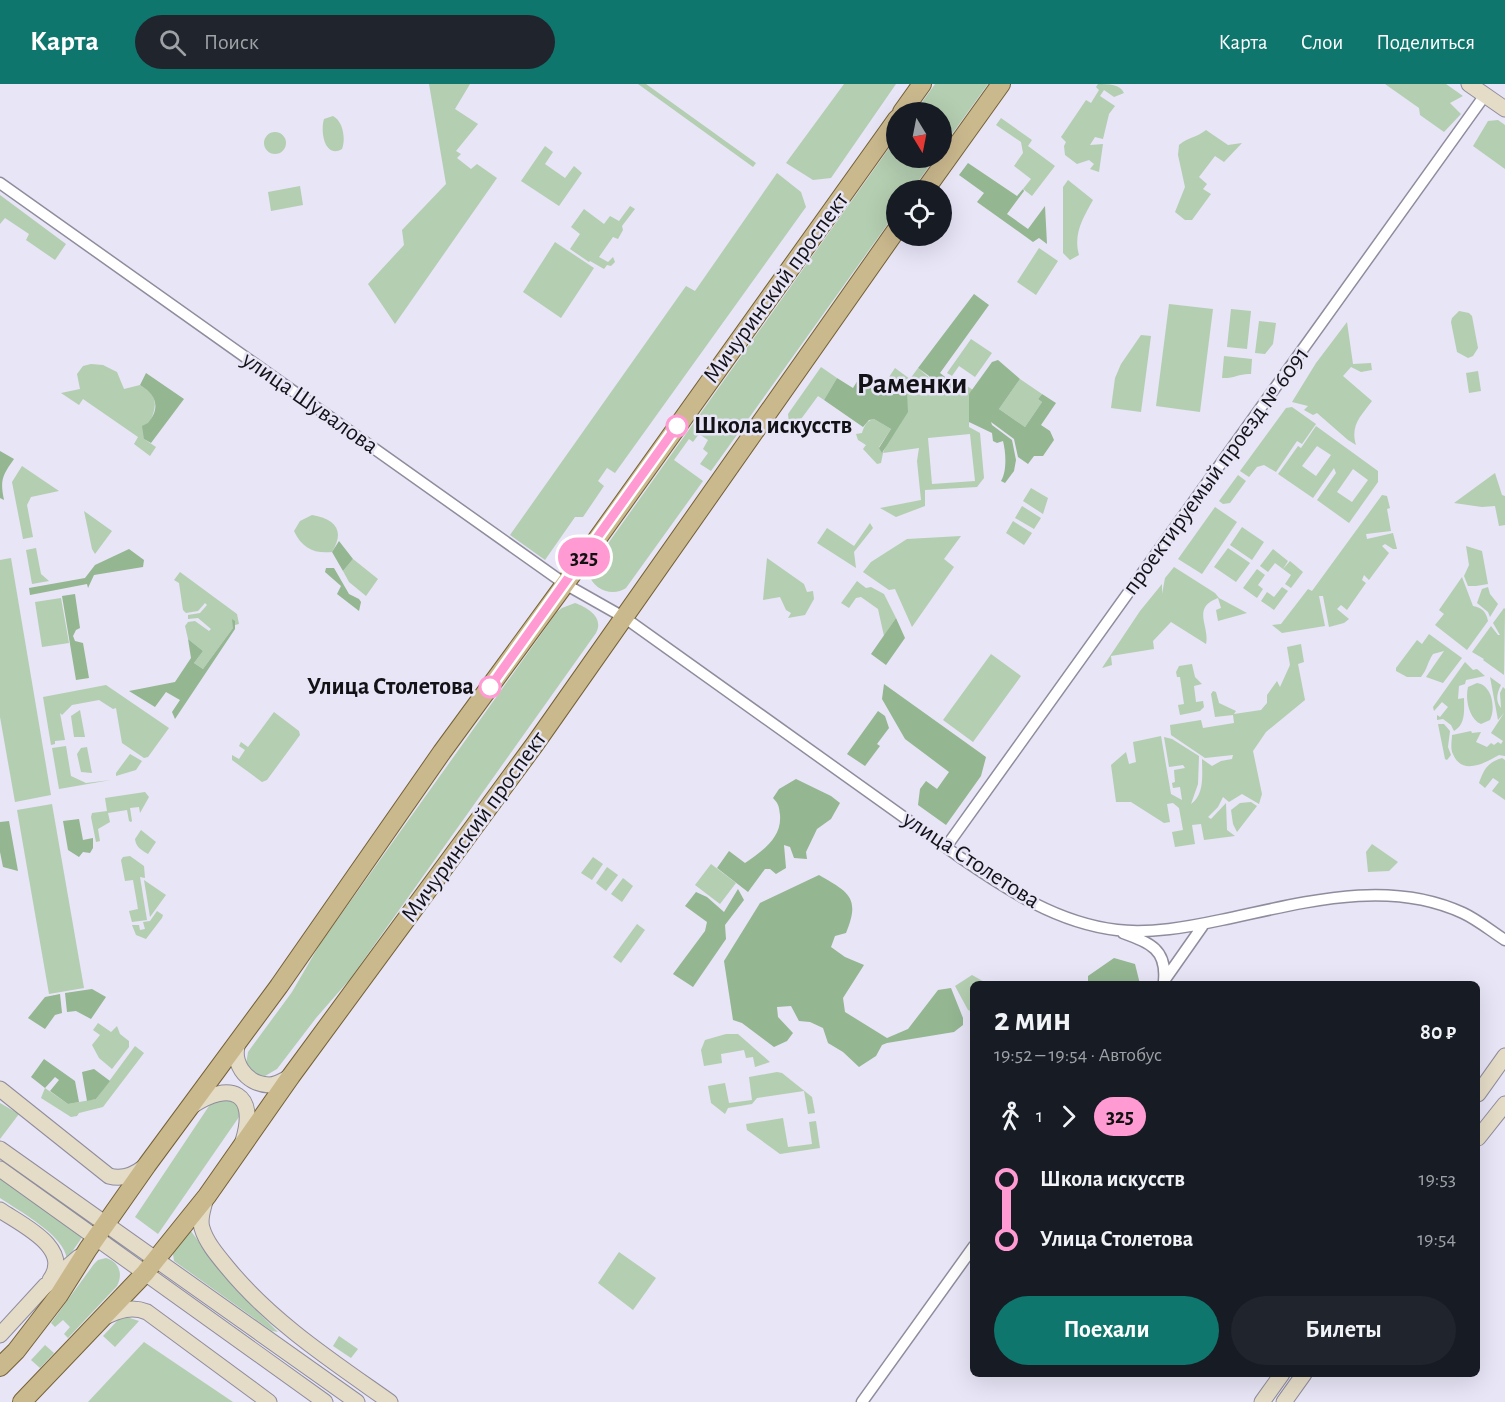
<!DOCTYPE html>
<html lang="ru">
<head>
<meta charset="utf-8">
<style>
  :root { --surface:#171b24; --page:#20242c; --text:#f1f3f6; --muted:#9ea1a6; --accent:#0f766e }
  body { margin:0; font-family:"Alegreya Sans",sans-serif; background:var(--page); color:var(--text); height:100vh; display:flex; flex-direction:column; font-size:22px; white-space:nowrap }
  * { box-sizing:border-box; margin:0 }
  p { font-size:20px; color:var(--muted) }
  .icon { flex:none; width:33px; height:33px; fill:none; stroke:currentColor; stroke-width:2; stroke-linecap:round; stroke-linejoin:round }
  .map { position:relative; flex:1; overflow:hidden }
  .panel { position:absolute; left:970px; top:897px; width:510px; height:396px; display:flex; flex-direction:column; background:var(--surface); border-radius:9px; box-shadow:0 6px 24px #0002 }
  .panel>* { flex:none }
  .badge { padding:0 12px; border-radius:20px; font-size:21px; line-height:39px }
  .needle { width:39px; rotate:170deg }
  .controls { position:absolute; left:886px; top:18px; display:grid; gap:12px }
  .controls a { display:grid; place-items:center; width:66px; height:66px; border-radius:50%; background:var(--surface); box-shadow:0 6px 24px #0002; font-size:30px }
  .map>.badge { position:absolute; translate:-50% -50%; box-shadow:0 0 0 3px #fff }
  .legs { display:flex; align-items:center; gap:9px; height:66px; padding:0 24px; font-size:20px }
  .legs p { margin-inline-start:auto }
  .head { display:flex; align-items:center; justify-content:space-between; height:102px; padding:0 24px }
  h1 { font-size:33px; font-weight:600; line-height:45px }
  .primary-button { display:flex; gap:12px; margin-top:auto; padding:12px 24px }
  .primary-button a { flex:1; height:69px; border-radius:36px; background:var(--accent); color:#fff; font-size:24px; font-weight:600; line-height:69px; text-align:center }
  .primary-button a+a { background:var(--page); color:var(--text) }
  ul { padding:0 24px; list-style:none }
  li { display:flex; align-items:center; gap:21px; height:60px; font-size:22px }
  li i { display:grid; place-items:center; width:9px; height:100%; margin:0 8px; background:currentColor }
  li i::after { content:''; width:15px; height:15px; margin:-8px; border:4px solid; border-radius:50%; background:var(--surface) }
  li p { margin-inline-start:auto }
  li:first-child i { background:linear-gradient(#0000 50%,currentColor 0) }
  li:last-child i { background:linear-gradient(currentColor 50%,#0000 0) }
  header { display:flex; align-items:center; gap:36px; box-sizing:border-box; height:84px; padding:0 30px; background:var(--accent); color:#fff }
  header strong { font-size:28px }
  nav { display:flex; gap:33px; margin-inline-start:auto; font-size:21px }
  .search { width:420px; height:54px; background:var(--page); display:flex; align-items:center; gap:15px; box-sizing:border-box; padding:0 21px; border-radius:33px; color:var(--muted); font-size:22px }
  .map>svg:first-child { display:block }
</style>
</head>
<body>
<header>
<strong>Карта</strong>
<div class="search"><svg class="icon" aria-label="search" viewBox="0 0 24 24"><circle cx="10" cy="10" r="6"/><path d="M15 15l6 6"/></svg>Поиск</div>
<nav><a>Карта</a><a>Слои</a><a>Поделиться</a></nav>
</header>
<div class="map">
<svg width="1505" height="1318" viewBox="0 0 1505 1318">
  <rect width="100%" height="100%" fill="#e7e5f6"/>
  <!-- green -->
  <path fill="#b4ceb1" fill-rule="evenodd" d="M429,0h41l-15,25 23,15 -22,27 5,3 -4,4 14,11 6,-5 20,14 -102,146 -27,-40 36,-39 -2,-15 44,-46z
    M638,0h8l110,79 -3,4z
    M844,0h52l-65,94 -18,2 -27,-17z
    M935,0h53l-46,64v-36h-27z
    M1098,0c11,0 22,0 26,9l-10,4 -10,-7 -4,6 15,10 -6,8 -6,25 -8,-2 -5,8 13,-1 -4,28 -9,-3 4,-5 -5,-4 -12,4 -12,-9 -1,-9 2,-4 -5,-5 25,-37 5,3 8,-13 -3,-3z
    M1385,0h61l17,12 -13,7 11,11 -17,18 -24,-17 -1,-7z
    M333,32c10,5 13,23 9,33 -17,10 -22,-17 -18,-30z
    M1001,34l31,22 -4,6 27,20 -23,30 -9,-7 8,-10 -17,-13 9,-13 -2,-11 -25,-17z
    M1498,36l7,5v44l-32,-23 15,-25z
    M1206,46l22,15 14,-2 -18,19 -9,-6 -16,21 8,7 -4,5 8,5 -19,26h-7l-10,-8 10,-25 -7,-32 1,-10c11,-9 17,-7 27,-15z
    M264 59a11 11 0 1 1 22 0a11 11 0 1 1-22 0Z
    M897,53v21h38l-23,32h-15v21l-186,260 -11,-7 8,-11 -5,-4 5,-9 -9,-6 -6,8 -4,-3 -15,21 29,21 -77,107c-13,9 -33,2 -37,-14l3,-8z
    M545,62l8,6 -8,12 20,14 9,-12 8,7 -23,33 -38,-25z
    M777,89l24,19 5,15 -191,266 -8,-5 -9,13 6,5 -21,31h-8l-30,43 -35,-25 176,-249 9,5z
    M1068,96l25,20c-10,18 -20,34 -14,55l-9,5 -7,-7v-66z
    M300,102l3,19 -32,6 -3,-19z
    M0,111l66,49 -11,16 -29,-20 3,-6 -24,-16 -5,6z
    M630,122l5,3 -13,17 1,4 -5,9 -5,-2 -14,20 9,5 5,-5 2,5 -4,4 -4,-1 -3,4 -14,-8 -1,1 -19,-13 10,-15 -9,-7 13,-18 20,15 6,-8 9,5z
    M555,158l39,26 -33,50 -38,-26z
    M1039,164l19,13 -22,34 -19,-13z
    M1169,220l44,5 -13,103 -44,-6z
    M1231,225l20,2 -4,38 -20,-2z
    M1459,227l10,2 3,3 6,32 -5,8 -5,2 -11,-6 -6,-30 1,-4z
    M1259,237l17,2 -3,21 -8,10 -10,-1z
    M1347,238l6,42 18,-1 1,7 -11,2 -10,-5 -8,9 29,25c-11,15 -22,24 -16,44l-8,-5 -31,-27 -4,2 -9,-5 4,-4 -16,-4 24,-39z
    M1141,251l10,1 -10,76 -30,-4 4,-30 6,-14z
    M971,255l21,14 -17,24 -16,-11 -7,10 -5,-3z
    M1224,272l28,3 -1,15c-11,-1 -18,5 -29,4z
    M91,280l12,1 14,7 7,17 16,-4c27,15 10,31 4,54l12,8 -6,9 -16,-12 4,-7 -55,-38 -4,6 -18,-12 19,-4 -3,-15 6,-8z
    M821,283l16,11 -13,22 -6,-4 -28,38 -2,-20z
    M895,284l15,11 8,-11 30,26 6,-10 -4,-3 5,-3 18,12 -4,5v32l11,6 4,45 -7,9 -52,3v16l-29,11 -16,-9 41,-8 -4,-39 2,-13 -36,5 -2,10 -4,1 -14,-15 3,-4 -8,-5 -2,-6 6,-1c2,-7 5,-13 12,-14l17,10 -12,18 4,6 24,-60 -26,-4zM970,350l5,47 -43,3 -4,-46z
    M1478,287l3,20 -12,2 -3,-20z
    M1020,295l22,15 -4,5 4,3 -17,25 -26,-18z
    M1292,323l24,17 -14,20 -5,-3 -21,31 -12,-7 -7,2 -8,10 -9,-6 46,-63z
    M1316,342l62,45v11l-29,41 -32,-23 19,-27 -2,-5 -21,30 -35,-24 20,-28 3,2zM1317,362l14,9 -15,21 -14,-10zM1353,385l15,11 -16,22 -15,-10z
    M22,382l37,25 -28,6 -4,8 6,32 -10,2 -11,-57z
    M1495,389l7,22 3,1v29l-6,1 -4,-20 -13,1 -28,-4z
    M1238,391l8,6 -16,22 -7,1 -4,-3z
    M1031,404l17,10 -5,16 -20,-13z
    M1382,411l5,1 3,12 -3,1 4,22 -25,3 1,5 26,-6 4,16h-4l-8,-5 -3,2 7,7 -20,27 -5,-5 -2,5 4,3 -19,27 -6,-5 -4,4 12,10 -5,4 -15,4 -6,-31h-4l6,30 -43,7 -10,-8 9,-1 27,-35 4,2z
    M1022,422l19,12 -7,11 -19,-11z
    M1215,423l22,15 -35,52 -24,-15z
    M84,427l28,20 -17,23 -3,-5z
    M312,431c24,4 33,16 20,37 -18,2 -30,-4 -38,-21l6,-10z
    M1013,437l19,12 -8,12 -18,-12z
    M870,439l3,5 -19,24 2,16 -39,-25 10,-15 27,18z
    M1242,443l22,15 -12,18 -22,-15z
    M961,452l-17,23 10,8 -42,60 -17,-38 -6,1 -26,-18 8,-10 36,-23z
    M1466,462l16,5 6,33 -12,2h-8l-4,-10 5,-11z
    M36,464l5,26 8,7 -17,3 -6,-34z
    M1228,464l22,15 -14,19 -22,-15z
    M1273,465l15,12 -5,8 -8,-6 -7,9 -8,-6z
    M11,474l40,237 -36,7 -15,-85v-157z
    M767,474l37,26 3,8 6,-1 1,8 -9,16 -17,3 3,-5 -5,-3 -6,-13 -17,3z
    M353,475l25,20 -12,17 -17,-14 -6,-11z
    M1290,477l13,11 -12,16 -6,-4 6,-9 -8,-6z
    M1174,483l41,26 4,5 28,15 -29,8 -2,-11 5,-2 -3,-10c-27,10 -8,28 -12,46l-35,-22 -18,19 1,8 -43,7 1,9 -10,3 38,-57 22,-27v10l3,-16z
    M1257,485l8,6 -7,10 5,4 -6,9 -14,-10z
    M180,488l57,42 2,10 -4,1v-4l-2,7 -30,41 -9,-6 9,-12 -15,-12 -3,-13 3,-4 7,-1 14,10 2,-2 -13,-11 -10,1v-4l12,-2 7,-8 -2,-2 -7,8 -12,2 -3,-3 -4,-27 -5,-3z
    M1462,493l11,29c9,2 13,5 15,15l-21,29 -32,-25 9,-11 -5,-4z
    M857,497l9,7 5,-1 13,7 12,24 -12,18 -6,-27 -17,-12 -5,1 -7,10 -8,-5z
    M1282,503l6,4 -14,19 -13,-9 6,-9 7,5z
    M1488,503l2,7 8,10 -8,13 -2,-5 -11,-9 5,-14z
    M61,514l8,45 -27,4 -7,-45z
    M575,519c14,5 29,15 21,30l-246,346 -34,39 -39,51 -12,7 -12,-2 -7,-10 2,-12 44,-60 28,-48 237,-332 5,-4z
    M1504,524l1,1 -1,66 -21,-15 1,-1 -12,-7 19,-26 7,9h2l-7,-12z
    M1429,550l33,24 -19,25 -17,-6 18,-26 -11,3c-6,9 -5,14 -12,23h-14l-11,-6v-3l21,-28 5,4z
    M1301,560l3,18 -6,2 7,36 -39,32 -13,19 9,43 -3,10 -17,-10 -13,8 -6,-5 -5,10 -10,10 3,2 15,-16 1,27 8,6 -31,4 -3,-16 -9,1 3,19 -20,3 -3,-15 11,-2 -4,-22 -6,-5 -6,1 3,18 -6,1 -33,-21h-15l-5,-37 15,-13 3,12 7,-2 -3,-20 28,-6 10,58 11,6 -2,-13 -7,1 -1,-5 3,-1 -1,-12 11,-2 -2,-3 -14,2 -5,-30 8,2 27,17 -1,28 -7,20c14,-10 11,-30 11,-45l10,7 9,-5 11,-2 1,-4 -28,3 -34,-23 -1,-10 31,-5 2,8 31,-5 -1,-8 -18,2 -4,-23 2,-3 3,1 3,11 17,8 -2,3 27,-4 6,-7v-8l10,-14 3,6 10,-22 -3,-18z
    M991,570l30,22 -48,66 -30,-22z
    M1465,578l8,8 4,-1 8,7 -19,4 -1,4 -6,2 -1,13 6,-1c0,12 2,26 -10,33l-3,-6 -8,-6 -6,1v-5l3,2 8,-10 -6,-5 -8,9 -1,-4z
    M1192,580l3,13 7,7 -8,2 2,16 7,-1 1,6 -4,4 -20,4 -2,-10 6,-1 -4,-27h-3l-1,-5 3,-6z
    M1490,593l11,8c-4,8 -6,16 0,23l-1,-15 3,-6 2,2v67l-6,-1c-14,8 -37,21 -46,-1 -3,-5 -1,-14 -1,-19l19,-4 1,2 9,-1 -5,10 11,5 4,-4 3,2 4,-3 3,2 2,-3 -12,-8 13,-20 -6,7z
    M1477,599c15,2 19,25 13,37l-9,4c-12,-5 -16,-25 -13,-37z
    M106,601l63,43 -21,29 -4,1 -22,-15 -6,-35 -3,1 -14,-9 -27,5 -10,10 -2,-2 5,27 -10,1v3l-4,1 -8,-48z
    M80,626l5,27h-11l-3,-21z
    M274,628l25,19 1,4 -33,45 -5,2 -30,-22v-5l7,4 6,-9 -6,-4 2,-4 7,5z
    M1438,640h6l6,7 -2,16 3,8 -4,5 -2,-1z
    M66,662l5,30 15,7 25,-3 -52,9 -7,-41z
    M87,663l5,26 -11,-1 -4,-18 4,-6z
    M130,670l12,7 -6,9 -20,6v-3z
    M1502,674l3,2v40l-13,-9 7,-9 -6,-4 -8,10 -6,-5c5,-14 8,-20 23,-25z
    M145,708l4,5 -9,16 -1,-6 -9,1 2,13 -1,1 -2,-1 -2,-11 -19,3 2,9 -12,7 2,12 -4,1 -5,-25 1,-4 15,-2 -2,-13z
    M1251,718l6,4 -20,26 -4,-8 -2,-14 9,-7z
    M52,720l32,184 -35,6 -32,-184z
    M141,746l15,12 -8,12c-7,-4 -12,-7 -13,-15z
    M1372,760l26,18 -9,9 -21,1 -2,-20z
    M130,772l14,10 1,12 -5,-1 7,43 -15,2 -3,-11 9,-2 -5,-29 -8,1 -4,-21 2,-3z
    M593,773l10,7 -11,16 -11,-7z
    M711,780l25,19 -16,21 -25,-19z
    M607,783l11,8 -12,16 -10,-8z
    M623,794l10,8 -11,16 -11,-8z
    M144,796l22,15 -16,22z
    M157,827l6,4 -1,3 -16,21 -10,-4 -4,-10h7l1,5 5,-1 -2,-7 7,-1z
    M637,840l8,6 -24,33 -8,-6z
    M972,891l16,9h-14l-1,28 -5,-2 -13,-24z
    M98,939l13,9 6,-6 3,8 9,7v6l-17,22 -13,-11 -7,-13 8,-10 -7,-5z
    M726,950h12l32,28 -15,5 -2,-10 -7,1 -2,-8 -23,4 1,9 -18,3 -3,-16 4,-10z
    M135,962l9,7 -41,54 -24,6 -2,3 -6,1 -30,-19 4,-10 23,16 28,-5z
    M777,988l5,1 30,24 3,16 -7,1 -4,-23 -47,7 -5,6 -24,4 -3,6 -14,-11 -3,-17 17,-3 4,20 23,-3 -3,-23z
    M215,1016c14,0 25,0 24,17l-81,117 -23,-17 76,-114z
    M0,1019l19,11 -19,25z
    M783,1034l5,29 24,-3 -3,-22 7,-1 4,27 -40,6 -33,-24 -1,-6z
    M0,1093l83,59 -16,23c-3,-24 -48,-48 -67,-61z
    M190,1146l45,59 43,43 -6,-1 -98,-70 -1,-7z
    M619,1168l37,26 -23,32 -35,-27z
    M106,1174c14,4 17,17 11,28l-49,52 -4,-4 6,-7 -7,-7 -8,7 -4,-4 43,-59 4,-4z
    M127,1233l12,4 -24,26 -12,-11 15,-16z
    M339,1252l19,13 -7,9 -18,-12z
    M144,1258l89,60h-145z
    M45,1261l9,8 -14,15 -9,-8z"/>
  <!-- forest -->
  <path fill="#94b691" d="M968,79l49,33 6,-7 1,2 -17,23 21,15 17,-23 2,38 -8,-6 -6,4 -56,-40 7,-9 -25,-18z
    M974,210l15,11 -49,68 14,11 -5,10 -18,-12 -2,-6 -11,-8z
    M998,276l22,19 -21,30 26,18 17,-25 -4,-3 4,-5 14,9 -15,22 9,6 4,9 -11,16h-9l-6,8 -10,-7 -4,-18 -23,-17 1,3 20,15 4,20 -2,11 -9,12 -4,-2c6,-10 5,-28 2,-40l-6,2 -4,-2 -1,-8 -23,-11v-28l23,-32z
    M146,289l38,26 -33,44 -7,-4 -2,-13 6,-3c13,-15 8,-29 -8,-38z
    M861,291l20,14 26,4 1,19 -26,41 -3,-5 12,-19 -17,-10 -5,1 -6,7 -39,-27 13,-22 16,10z
    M0,367l14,8c-12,17 -14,21 -10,41l-4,-2z
    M339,457l14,18 -10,12 -11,-19z
    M129,465l15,11 -1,7 -49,8 -6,13 -1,-4 -57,11 -1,-7 56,-10 10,-13z
    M326,484h8l15,26 10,5 2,3 -2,9 -22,-17 4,-8 -16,-14z
    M75,510l5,34 -4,2 -3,6 2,5 8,2 6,35 -13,2 -14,-84z
    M896,534l9,20 -19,27 -15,-11z
    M232,535l3,2v8l-60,90 -3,-7 8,-12 -14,-8 -11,15 -26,-16 46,-9 16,-24 -3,-19 15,12 -9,12 9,6 30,-41z
    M884,600l102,73 -5,19 -35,49 -28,-20 2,-16 6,-8 11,8 12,-17 -44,-33 -23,-40z
    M878,627l7,5 4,12 -12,16 3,2 -15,20 -18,-12z
    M796,695l35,17 9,7 -9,16 -14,10 -11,23 1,7 -13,-1 -4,-11 -6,-2 2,23 -10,6 -6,-5h-5l-17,23 -31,-24 12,-17 16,12c17,-12 37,-25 35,-48 -1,-8 -1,-11 -7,-17l6,-9z
    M79,735l4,21 10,-2v10l-3,5 -7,-1 -4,5 -11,-7 -5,-29z
    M9,737l9,50 -15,-4 -3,-15v-30z
    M819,791c29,17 42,22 27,58l-11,3 -4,11 14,10 19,8 -21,33 2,14 42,26 21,-9 30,-39 13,-2 12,30v7l-9,7 -67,11 -5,2 -6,11 -17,11 -16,-15 -15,-9 -5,-15 -13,-6 -11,-1 -8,-15 -14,1 1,10 15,16 -6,8 -13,6 -32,-24 -9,-3 -9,-59 36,-58z
    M738,805l6,11 -19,25 1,14 -33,48 -20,-13 32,-43 2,-9 -22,-16 11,-14 11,5 17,15z
    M1114,874l21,6 5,20h-52v-8z
    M92,905l14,8 -15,22 -15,-8 -9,1 -2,-19z
    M60,910l2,19 -7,2 -10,14 -17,-11 17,-21z
    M44,975l31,22 4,21 -11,2 -18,-13 9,-11 -4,-3 -10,11 -14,-11z
    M94,985l16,12 -14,18 -9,2 -5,-29z"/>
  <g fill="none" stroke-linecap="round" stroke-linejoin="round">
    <defs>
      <path id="street" d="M0,99l565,401 60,34 336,240c48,33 97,65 156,72 33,4 71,-3 104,-10 78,-16 165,-43 242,-7 15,7 28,18 42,27
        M946,763l539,-752
        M1123,849c27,10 44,16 41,48
        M1164,897l40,-57
        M862,1318l112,-156"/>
      <path id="secondary" d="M1469,0l36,25
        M239,956c-9,21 6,44 30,45 8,0 15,-5 22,-9
        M0,1005l109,87c14,4 25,-1 35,-9
        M1478,1010l27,-38
        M192,1022c39,-26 66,-13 51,35
        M1478,1054l27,-34
        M0,1065l357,253
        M0,1085l325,233
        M205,1117c-2,9 -6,18 -3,27 4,14 15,27 25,39 45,55 105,94 163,135
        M0,1126c22,15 73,38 50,70
        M105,1233c14,-7 27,-11 42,-5l122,90
        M0,1251l45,-49 34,-29
        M1262,1318l20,-28
        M1284,1318l20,-28"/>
      <path id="primary" d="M902,28l20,-28
        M925,106l76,-106
        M0,1283l16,-16 43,-56 29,-46 59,-84 132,-179 163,-234 123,-168 332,-465
        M22,1318l123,-129 62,-77 84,-120 244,-332 362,-515"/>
    </defs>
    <!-- street casing -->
    <use href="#street" stroke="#8f8d9d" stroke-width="13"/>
    <!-- secondary casing -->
    <use href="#secondary" stroke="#8f8d9d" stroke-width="17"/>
    <!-- primary casing -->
    <use href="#primary" stroke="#746034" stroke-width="20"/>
    <!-- street -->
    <use href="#street" stroke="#fff" stroke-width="10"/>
    <!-- secondary -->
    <use href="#secondary" stroke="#e5dcc7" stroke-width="15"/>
    <!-- primary -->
    <use href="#primary" stroke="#cbb98e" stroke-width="18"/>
  </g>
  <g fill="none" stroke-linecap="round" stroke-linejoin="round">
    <defs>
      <path id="line-1" d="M490,603l187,-261"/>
    </defs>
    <!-- line-1 casing -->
    <use href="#line-1" stroke="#fff" stroke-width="14"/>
    <!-- line-1 -->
    <use href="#line-1" stroke="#ff9ad2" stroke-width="9"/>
  </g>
  <!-- markers -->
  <g fill="#fff" stroke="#ff9ad2" stroke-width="3">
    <circle cx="677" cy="342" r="10"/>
    <circle cx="490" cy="603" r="10"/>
  </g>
  <g text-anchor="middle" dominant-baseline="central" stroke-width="5" stroke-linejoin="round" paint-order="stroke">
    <!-- street labels -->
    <g font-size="24" fill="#121217" stroke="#e7e5f6">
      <text transform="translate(776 204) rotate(-54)">Мичуринский проспект</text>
      <text transform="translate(310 319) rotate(35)">улица Шувалова</text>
      <text transform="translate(1216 387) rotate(-54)">проектируемый проезд № 6091</text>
      <text transform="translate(474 743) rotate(-54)">Мичуринский проспект</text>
      <text transform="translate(971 776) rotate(33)">улица Столетова</text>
    </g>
    <!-- stop labels -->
    <g font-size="24" font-weight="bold" fill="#121217" stroke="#e7e5f6" text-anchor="start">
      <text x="694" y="342">Школа искусств</text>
      <text x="474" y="603" text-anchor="end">Улица Столетова</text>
    </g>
    <!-- district labels -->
    <g font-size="30" font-weight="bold" fill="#121217" stroke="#e7e5f6">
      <text x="912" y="300">Раменки</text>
    </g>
  </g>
</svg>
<div class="controls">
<a><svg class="needle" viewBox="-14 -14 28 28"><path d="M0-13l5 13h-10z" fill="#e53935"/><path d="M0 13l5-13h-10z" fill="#9ea1a6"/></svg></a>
<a><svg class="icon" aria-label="locate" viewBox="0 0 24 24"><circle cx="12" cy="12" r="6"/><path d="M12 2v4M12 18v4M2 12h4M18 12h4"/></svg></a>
</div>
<b class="badge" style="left:584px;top:473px;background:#ff9ad2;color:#111">325</b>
<section class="panel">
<div class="head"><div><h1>2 мин</h1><p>19:52 – 19:54 · Автобус</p></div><b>80 ₽</b></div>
<div class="legs"><svg class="icon" aria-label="walk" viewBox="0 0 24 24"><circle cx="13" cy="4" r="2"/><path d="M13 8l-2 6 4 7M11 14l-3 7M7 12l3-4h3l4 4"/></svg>1<svg class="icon" aria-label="forward" viewBox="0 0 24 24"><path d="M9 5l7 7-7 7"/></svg><b class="badge" style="background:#ff9ad2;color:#111">325</b></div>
<ul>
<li><i style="color:#ff9ad2"></i><b>Школа искусств</b><p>19:53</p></li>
<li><i style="color:#ff9ad2"></i><b>Улица Столетова</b><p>19:54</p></li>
</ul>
<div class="primary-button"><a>Поехали</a><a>Билеты</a></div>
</section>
</div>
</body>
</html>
